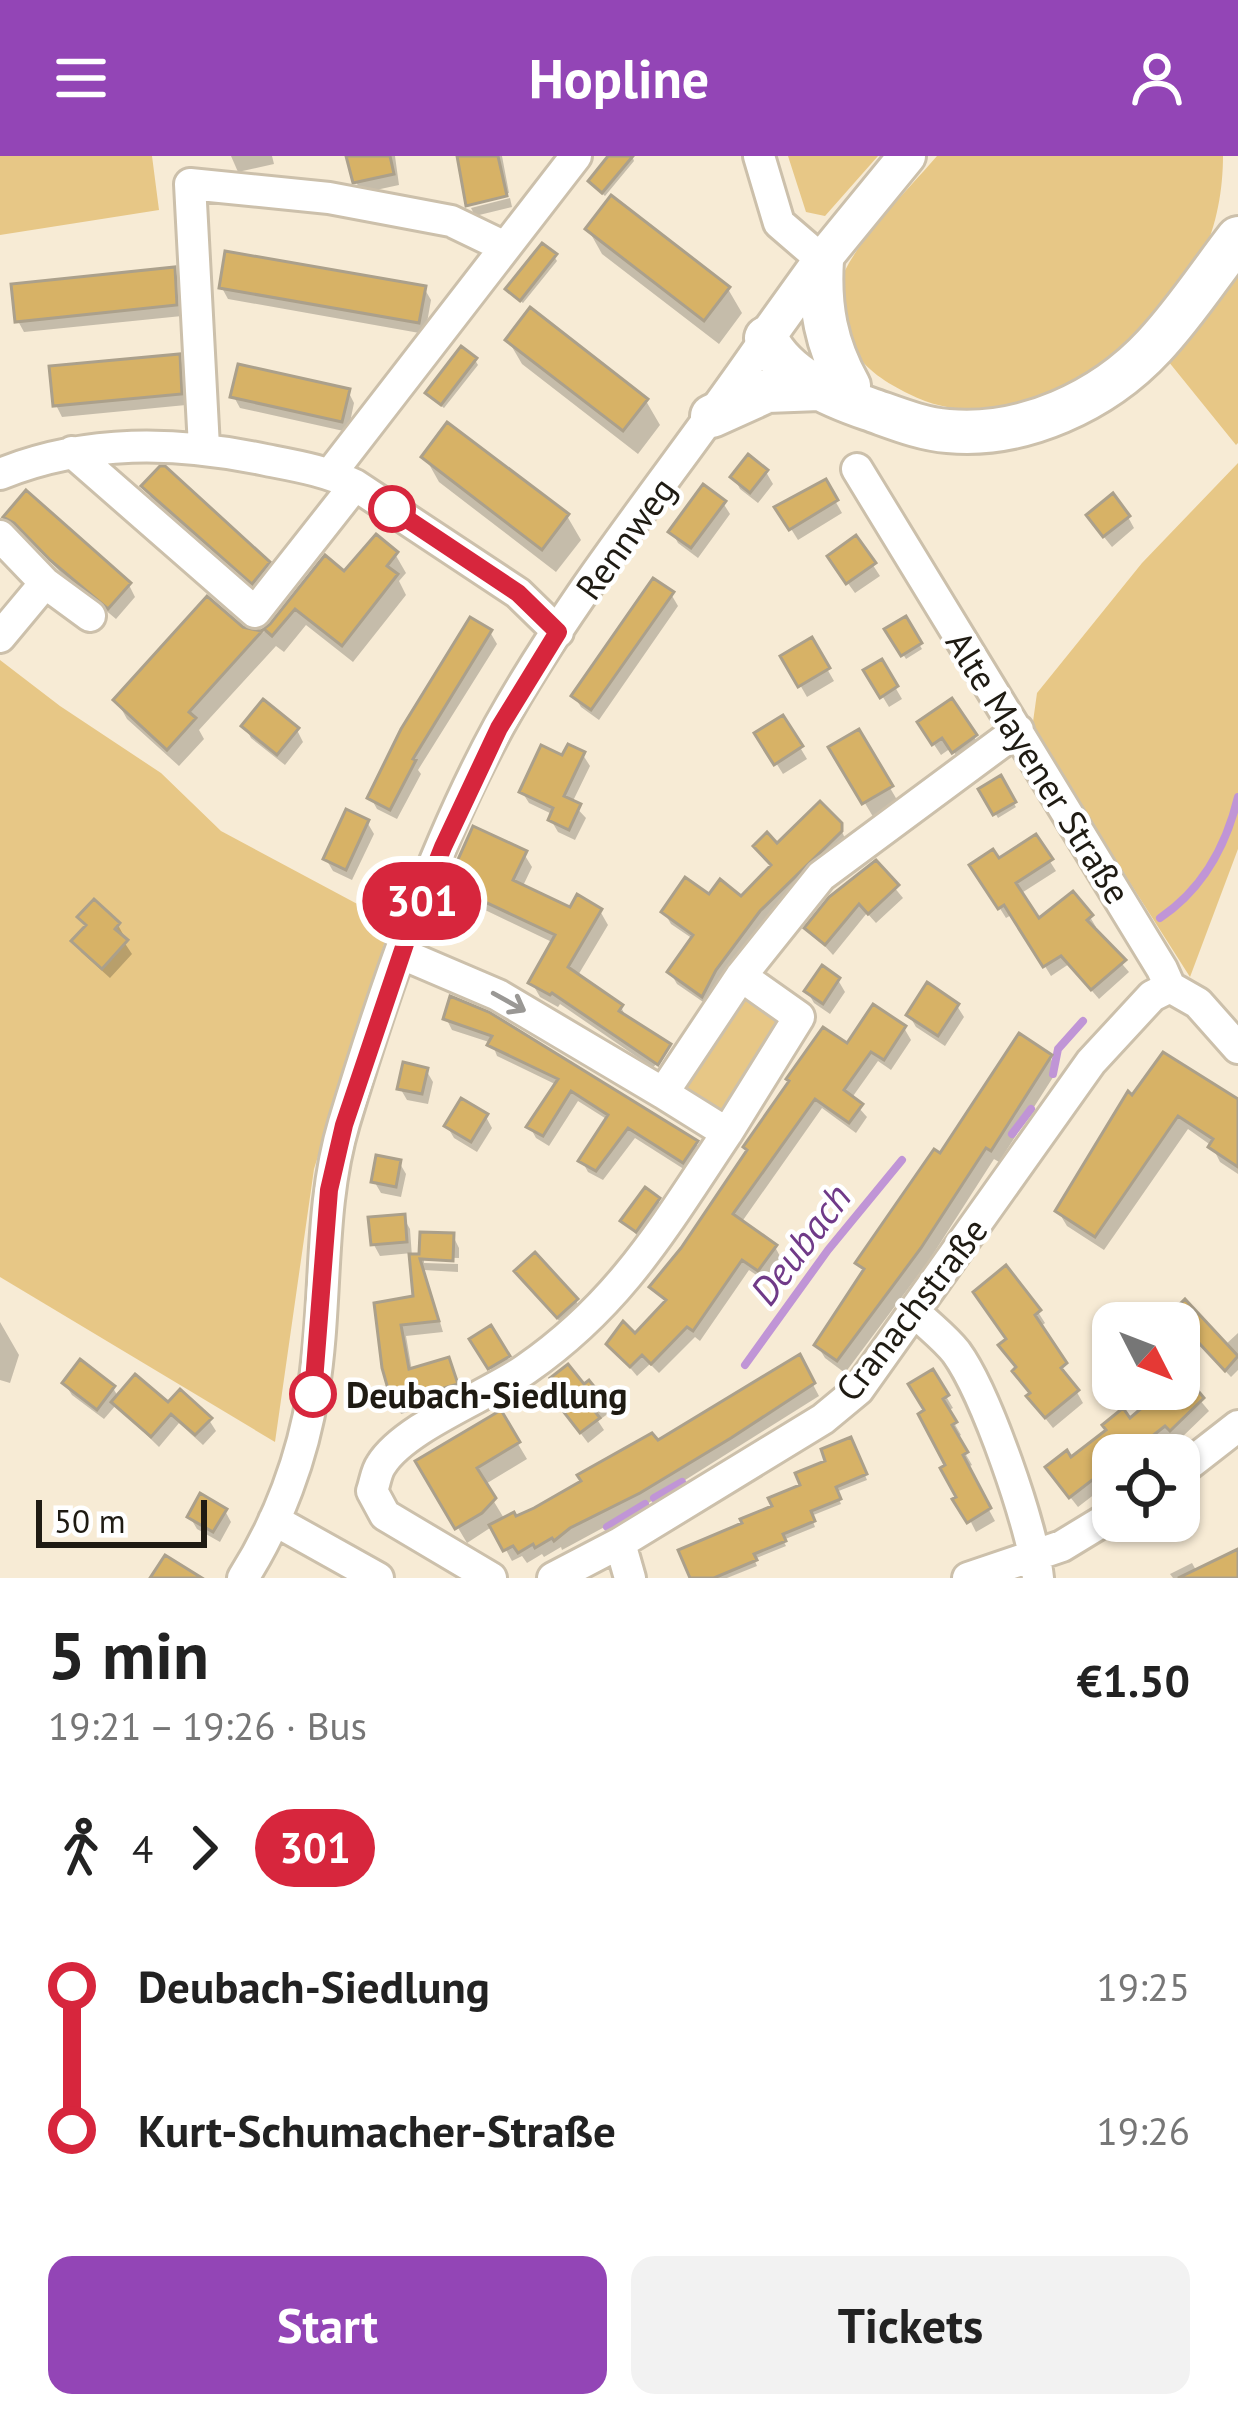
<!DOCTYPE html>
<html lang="en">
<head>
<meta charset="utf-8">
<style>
  :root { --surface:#fff; --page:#f2f2f2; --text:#222; --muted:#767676; --accent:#9345b6 }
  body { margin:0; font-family:"PT Sans",sans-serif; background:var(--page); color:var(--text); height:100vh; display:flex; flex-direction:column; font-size:45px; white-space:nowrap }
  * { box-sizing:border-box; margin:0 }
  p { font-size:39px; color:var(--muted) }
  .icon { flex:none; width:66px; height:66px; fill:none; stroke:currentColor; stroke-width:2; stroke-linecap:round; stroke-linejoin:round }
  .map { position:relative; height:1422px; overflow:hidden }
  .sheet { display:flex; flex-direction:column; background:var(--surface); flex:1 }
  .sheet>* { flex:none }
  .badge { padding:0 24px; border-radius:39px; font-size:42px; line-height:78px }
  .needle { width:78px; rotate:132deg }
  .tools { position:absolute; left:1092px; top:1146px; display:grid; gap:24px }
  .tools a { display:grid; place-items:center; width:108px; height:108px; border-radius:24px; background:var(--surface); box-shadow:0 3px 9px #0004; font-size:60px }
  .scale { position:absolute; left:36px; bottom:30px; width:171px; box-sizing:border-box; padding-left:12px; border:6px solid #1f1b13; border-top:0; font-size:33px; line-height:42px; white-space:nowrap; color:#1f1b13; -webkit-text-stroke:9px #fff; paint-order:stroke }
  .map>.badge { position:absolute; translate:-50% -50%; box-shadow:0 0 0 6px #fff }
  .legs { display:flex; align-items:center; gap:18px; height:132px; padding:0 48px; font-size:39px }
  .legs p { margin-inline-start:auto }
  .summary { display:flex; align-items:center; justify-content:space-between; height:204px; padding:0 48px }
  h1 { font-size:66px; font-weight:700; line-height:90px }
  .cta { display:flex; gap:24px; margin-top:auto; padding:24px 48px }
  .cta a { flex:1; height:138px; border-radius:24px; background:var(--accent); color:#fff; font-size:48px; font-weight:700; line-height:138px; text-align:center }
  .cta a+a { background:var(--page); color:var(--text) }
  ul { padding:0 48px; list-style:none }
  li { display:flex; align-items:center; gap:42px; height:144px; font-size:45px }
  li i { display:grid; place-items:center; width:18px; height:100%; margin:0 15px; background:currentColor }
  li i::after { content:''; width:30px; height:30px; margin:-15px; border:9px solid; border-radius:50%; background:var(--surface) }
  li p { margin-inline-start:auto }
  li:first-child i { background:linear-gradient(#0000 50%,currentColor 0) }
  li:last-child i { background:linear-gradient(currentColor 50%,#0000 0) }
  header { display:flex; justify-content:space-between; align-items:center; height:156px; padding:0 48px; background:var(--accent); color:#fff; font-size:54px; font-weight:700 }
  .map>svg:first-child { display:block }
</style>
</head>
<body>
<header><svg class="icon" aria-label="menu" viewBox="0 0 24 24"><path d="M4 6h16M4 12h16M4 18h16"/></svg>Hopline<svg class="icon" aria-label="person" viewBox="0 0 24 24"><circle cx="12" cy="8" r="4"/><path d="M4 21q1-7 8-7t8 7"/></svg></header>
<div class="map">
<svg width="1238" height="1422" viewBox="0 0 1238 1422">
  <rect width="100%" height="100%" fill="#f7ebd5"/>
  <!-- green -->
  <path fill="#e7c786" d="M0,0h152l7,54 -159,25z
    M788,0h90l-53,60 -19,-4z
    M937,0h286c0,37 -8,82 -29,113 -57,85 -181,178 -285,125 -22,-11 -44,-24 -56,-46 -9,-17 -19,-40 -14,-61 8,-38 72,-100 98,-131z
    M1238,108v179l-2,2 -72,-89z
    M1238,307v386l-48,128 -158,-248 5,-36 105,-130z
    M0,504l60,46 101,67 60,58 170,91 -77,247 -39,273 -275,-165z
    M742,840l42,25 -60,95 -41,-25z"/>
  <!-- shadow -->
  <path fill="#0003" d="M231,0h41l2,8 -36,8z
    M352,0h43l4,29 -37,8 -6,-11z
    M460,0h42l7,37 -41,9z
    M612,0h20l2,5 -29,35 -11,-10z
    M510,42l2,9 -37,9 -4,-8z
    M588,73l140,60 14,24 -23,31 -117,-90z
    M554,100l3,5 -34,42 -12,-9 -3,-5z
    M173,114l7,11 2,35 -158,16 -6,-11z
    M222,132h202l7,12 -6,34 -197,-35z
    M508,184l138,61 14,24 -22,29 -116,-90z
    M178,201l6,12 2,36 -124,12 -6,-12z
    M475,204l3,5 -34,43 -13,-10 -3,-5z
    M348,235l6,12 -6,29 -108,-24 -6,-11z
    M425,301l142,59 14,24 -25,32 -117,-90z
    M766,316l7,12 -15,19 -18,-14 -6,-12z
    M825,327l17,30 -44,27 -20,-32z
    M145,331l122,77 7,11 -14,18 -109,-95z
    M723,347l7,11 -32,44 -20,-15 -6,-11z
    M7,361l122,68 6,12 -19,22 -56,-47 -36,-38 -11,-6z
    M1128,361l6,11 -22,19 -16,-20z
    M856,383l24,37 -25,17 -18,-25z
    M395,398l11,19 -7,8 7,14 -53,67 -47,-37 -22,27 -8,-6 -77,84 5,9 -25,27 -52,-47 -10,-18 125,-71 19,4 11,-8 53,-67 19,16z
    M671,438l7,12 -79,114 -18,-13 -7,-11z
    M905,464l17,29 -16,10 -18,-29z
    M490,476l7,12 -79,126 3,4 -24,45 -20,-10 -6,-11z
    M811,485l23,40 -27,16 -23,-40z
    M881,507l21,36 -13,8 -22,-36z
    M952,546l29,46 -20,14 -10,-14 -10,7 -14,-21z
    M783,563l24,40 -24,15 -25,-40z
    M245,570l52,4 6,12 -18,23 -34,-27z
    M858,577l42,72 -25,15 -43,-72z
    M583,599l7,11 -18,37 14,15 -11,22 -17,-8 -7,-12 3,-5 -25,-12 -7,-11 42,-33z
    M999,623l17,28 -18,11 -16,-28z
    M367,666l7,12 -22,46 -19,-9 -7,-12z
    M839,669l8,18 -138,163 -32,-22 -7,-12 23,-33 -22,-15 -7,-12 45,-14 32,2 32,-32 -17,-21h21z
    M1035,682l21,33 -36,23 18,29 52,-6 6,10 -3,3 36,42 -30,27 -30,-35 -18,12 -38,-62 -7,4 -33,-52 26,-4z
    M524,698l8,13 -10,21 49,23h29l8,14 -31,52 44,30 7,14 41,25 -16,22 -93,-64 -2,3 -18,-10 -8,-14 22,-40 -96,-46 -8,-13z
    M875,708l28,34 -27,25 -9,-10 -34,42 -25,-27z
    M81,762l37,7 6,11 -2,3 10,15 -22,24 -29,-26 -6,-11 12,-13z
    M838,824l7,12 -15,22 -16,-11 -7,-12z
    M452,844l244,143 7,11 -13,19 -55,-35 -32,42 -15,-8 -6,-11 26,-41 -30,-19 -29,45 -13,-8 -6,-11 27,-42 -60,-29 -5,-13 -40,-13 -6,-12z
    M957,850l7,11 -19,29 -29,-19 -7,-12z
    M904,872l7,12 -20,30 -13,-9 -27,38 16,18 -11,16 -34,-25 -81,115 34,24 6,11 -16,23 -16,-11 -49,71 -5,-4 -36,36 -9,-9 -13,12 -27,-32 25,-7 32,-33 -14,-17 195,-240z
    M1050,901l7,14 -58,91 -5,-3 -66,103 -83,111 -20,-15 -8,-13 47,-72 -5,-10 82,-105z
    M426,914l7,12 -5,22 -21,-4 -7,-12z
    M1129,940l109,8v70l-18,-12 -8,-16 -24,-17 -84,121 -37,-24 -9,-15z
    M486,961l6,11 -15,24 -23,-14 -7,-12z
    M399,1006l7,12 -5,23 -20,-4 -7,-12z
    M658,1044l7,11 -22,31 -19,-21z
    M403,1061l7,12 2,28h9l32,-21 6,12v10l-35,-1v6l34,1v8l-34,-2 19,62 -37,4 6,35 36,-11 14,36 -61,18 -17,-47 -7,-61 40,-8 -5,-45 -32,3 -6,-11z
    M518,1116l58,29 6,11 -17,16z
    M1038,1156l7,11 -5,4 43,76 -30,25 -16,-20 -18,-39 -17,-23z
    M0,1166l19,33 -9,28 -10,-3z
    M1179,1166l45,24 14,-13v37l-7,7z
    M490,1173l24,39 -17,11 -24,-39z
    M799,1202l20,38 -172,108 -85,46 -1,-3 -17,10 -2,-3 -15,9 -5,-7 -10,5 -19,-35 -26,17 -48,-81 81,-48 27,45 -43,26 21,35h10l142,-76z
    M932,1217l21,35 -6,3 14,24 -5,3 16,27 -6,3 29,53 -19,11 -32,-63 5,-2 -21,-55z
    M1179,1219l30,36 -31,30 -4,-6 -23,20h-38v25l-35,27 -22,-28 74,-57 34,-33h15z
    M65,1228l48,4 6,10 49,8 41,14 7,11 -13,14 -24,-22 -20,24 -43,-42 -12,14 -32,-24z
    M602,1246l7,11 -11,8 6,9 -16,13 -19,-25z
    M852,1289l15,35 -31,12 5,12 -30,12 4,11 -32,13 3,6 -32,13 3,7 -30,12h-34z
    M225,1355l6,11 -11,20 -23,-13 -7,-12z
    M1238,1396v26h-65l-3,-4 22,-11 5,9z"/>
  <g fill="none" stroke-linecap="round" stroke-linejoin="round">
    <!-- stream -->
    <path stroke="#c095d6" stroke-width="8" d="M1160,762c43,-29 66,-71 78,-121
      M1053,918l5,-25 25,-28
      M1012,978l19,-25
      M745,1209l83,-115 74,-90
      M654,1342l28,-16
      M607,1371l38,-23"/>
  </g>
  <!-- building -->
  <path fill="#d7b266" stroke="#aba08b" stroke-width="3" d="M346,0h44l4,18 -41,9z
    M457,0h41l9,40 -41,10z
    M608,0h25l-31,37 -14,-12z
    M611,39l119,92 -26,34 -119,-92z
    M542,87l15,11 -37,47 -15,-12z
    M225,95l201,35 -7,37 -200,-35z
    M175,111l2,38 -162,17 -4,-38z
    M530,151l118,92 -25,32 -118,-91z
    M461,190l16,12 -36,47 -16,-12z
    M180,198l2,40 -129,12 -4,-40z
    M238,208l112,25 -8,33 -112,-25z
    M447,266l122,92 -27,36 -121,-93z
    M748,298l20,16 -18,23 -20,-16z
    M160,310h5l105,96 -18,22 -111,-98z
    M826,323l12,21 -49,30 -15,-23z
    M703,328l23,17 -35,47 -23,-16z
    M26,334l105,93 -23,26 -58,-49 -36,-37 -11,-6z
    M1113,337l17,23 -27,21 -17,-22z
    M376,378l22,18 -11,14 11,8 -56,72 -47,-37 -23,27 -8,-7 -75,83 7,6 -29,32 -54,-50 94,-104 36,31 18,4 9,-7 55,-69 19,16z
    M856,379l20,28 -30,21 -19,-28z
    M653,422l21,14 -83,118 -20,-14z
    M906,460l16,27 -21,13 -17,-27z
    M470,461l22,13 -79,129 3,1 -26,50 -23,-12 34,-69z
    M812,481l18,31 -32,19 -18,-31z
    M882,503l16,27 -18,12 -17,-28z
    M952,542l25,37 -25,18 -10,-15 -10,7 -15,-23z
    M263,543l36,29 -22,27 -36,-29z
    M783,559l20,31 -29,19 -20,-32z
    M859,573l34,57 -31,18 -34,-57z
    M568,588l17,8 -21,44 17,8 -12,26 -21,-10 5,-12 -34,-16 22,-47 21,10z
    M1001,619l15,27 -23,13 -15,-26z
    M820,645l22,22v8l-82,80 -44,59 -14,27 -35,-25 26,-37 -32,-23 24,-35 24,17 11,-15 21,17 30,-31 -18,-19 14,-14 10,11z
    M346,653l23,11 -23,50 -23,-11z
    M473,670l54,25 -14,29 57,27 7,-13 25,15 -34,58 55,38 -4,6 52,33 -13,21 -106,-72 -2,2 -22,-12 27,-48 -108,-51z
    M1036,678l17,25 -37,24 23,35 34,-27 20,24 -6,5 39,40 -35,30 -30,-34 -18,11 -39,-62 -6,4 -29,-44 24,-16 6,9z
    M876,704l23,25 -31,29 -9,-10 -34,41 -21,-17 25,-31z
    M94,743l26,24 -5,6 13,11 -26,29 -31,-28 15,-16 -9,-8z
    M822,809l18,13 -17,26 -19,-13z
    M927,826l32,22 -21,32 -32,-21z
    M450,840l39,16 209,129 -15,22 -55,-35 -32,43 -18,-10 30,-46 -37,-24 -28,45 -17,-9 32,-48 -71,-34 5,-9 -49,-17z
    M873,848l33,22 -22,34 -13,-8 -27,38 19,14 -14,19 -34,-24 -82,115 44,31 -19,26 -16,-11 -49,71 -6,-4 -36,37 -9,-9 -12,12 -24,-23 17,-23 12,12 31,-33 -17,-13 32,-39 66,-98 -4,-3 46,-66 -3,-2 37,-52 24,16z
    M1019,877l33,22 -61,96 -5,-3 -65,100 -84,113 -23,-16 50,-76 -9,-6 79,-114 6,4z
    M1163,896l75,47v68l-30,-20 5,-8 -35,-23 -83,121 -40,-26 73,-120 4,4z
    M403,906l25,6 -6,26 -25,-5z
    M461,942l27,16 -17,28 -27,-16z
    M376,999l25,5 -5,27 -25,-5z
    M645,1031l15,11 -24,34 -16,-11z
    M405,1058l2,28 -36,3 -3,-28z
    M420,1076l34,1 -1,28 -33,-2 19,62 -38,4 8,44 40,-12 9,27 -66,19 -10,-35 -8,-65 39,-7 -4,-42h10z
    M535,1096l43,47 -21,19 -43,-47z
    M1006,1109l35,45 -6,5 32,48 -6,5 18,22 -34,28 -19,-22 4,-3 -18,-22 4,-4 -18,-22 8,-6 -33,-47z
    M1185,1143l53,57 -13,15 -54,-58z
    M491,1169l19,31 -22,13 -19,-30z
    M800,1198l15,29 -84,55 -91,55 -70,35 -16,13 -2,-3 -17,10 -2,-4 -15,9 -5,-7 -10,5 -14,-26 25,-13 2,4 18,-8 47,-27 -4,-6 75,-42 6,7z
    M80,1203l35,27 -18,24 -35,-27z
    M568,1208l16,20 5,-4 16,20 -12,9 7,9 -20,15 -21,-27 8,-5 -17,-23z
    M1179,1212l25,30 -34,33 -5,-5 -37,29h-15v9l-44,34 -24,-31 22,-17 4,7 35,-27 -4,-5 21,-17 7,10 34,-29h15z
    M933,1213l16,26 -6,4 14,23 -5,3 16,27 -5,3 28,53 -24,15 -15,-24 4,-2 -16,-29 5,-3 -27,-51 6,-4 -16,-26z
    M135,1218l33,28 12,-13 32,29 -17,17 -24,-21 -20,23 -40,-35z
    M501,1254l19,32 -43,26 19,30 -14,15 -27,16 -40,-68z
    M851,1281l16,37 -31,13 5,12 -30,12 4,10 -32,13 3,7 -32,13 3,6 -43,18h-24l-12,-28 64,-27 -2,-4 32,-13 -4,-8 32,-13 -5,-12 30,-12 -4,-12z
    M200,1337l27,16 -14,23 -26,-15z
    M1238,1393v29h-60z
    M165,1399l37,23h-52z"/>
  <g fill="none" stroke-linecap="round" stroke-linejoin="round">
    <defs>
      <path id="minor" d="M759,0l20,67 43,37
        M204,291l-14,-263 139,14 122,23 54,26
        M72,296l183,160 100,-127
        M857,313l305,500 8,18 28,16 40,45
        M331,317l245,-317
        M0,318c87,-35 176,-33 266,-14 31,6 61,11 89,25l163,108 40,39
        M0,380l45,47 -45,54
        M45,427l45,33
        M402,798l96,41 165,98
        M727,977l72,-116 -58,-41
        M916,1157c13,13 29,25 40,39 30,41 77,176 82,226
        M1179,1316l59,-46
        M274,1364l104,58
        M243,1422c35,-55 60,-121 70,-186 15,-89 5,-182 31,-269 40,-132 89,-276 155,-397 76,-137 179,-259 267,-388
        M491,1422l-106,-63 -13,-24c3,-8 4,-19 9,-26 23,-38 107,-69 145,-96 95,-66 138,-142 201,-236l-64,-40 78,-117 80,-100 197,-146
        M553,1422l67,-35
        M630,1422l-10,-35 203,-124 35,-29 233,-328 61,-66 18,-9
        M968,1422l94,-32 51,-31"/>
      <path id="major" d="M766,182l56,-78 85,-104"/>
      <path id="highway" d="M822,104c-3,47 4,85 27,126
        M766,182c19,39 65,58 103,71 26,9 52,20 79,22 75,7 155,-30 206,-85 31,-33 56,-72 84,-108
        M712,260l55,-25 52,-2"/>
    </defs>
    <!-- minor casing -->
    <use href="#minor" stroke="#ccc0ab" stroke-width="36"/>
    <!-- major casing -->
    <use href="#major" stroke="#ccc0ab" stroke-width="42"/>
    <!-- highway casing -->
    <use href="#highway" stroke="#ccc0ab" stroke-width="48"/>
    <!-- minor -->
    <use href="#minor" stroke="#fff" stroke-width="30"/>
    <!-- major -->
    <use href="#major" stroke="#fff" stroke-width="36"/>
    <!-- highway -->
    <use href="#highway" stroke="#fff" stroke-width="42"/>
  </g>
  <!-- one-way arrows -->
  <defs><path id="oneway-shaft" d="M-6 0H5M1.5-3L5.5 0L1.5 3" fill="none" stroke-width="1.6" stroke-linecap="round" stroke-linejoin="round" transform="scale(3)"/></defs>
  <use stroke="#9a9895" href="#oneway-shaft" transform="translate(509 846) rotate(29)"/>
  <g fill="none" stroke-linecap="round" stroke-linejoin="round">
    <defs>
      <path id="line-1" d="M313,1238l16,-204 15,-65 64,-190 35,-88 56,-119 59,-96 -40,-39 -126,-84"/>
    </defs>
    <!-- line-1 casing -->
    <use href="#line-1" stroke="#fff" stroke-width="27"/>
    <!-- line-1 -->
    <use href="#line-1" stroke="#d7263d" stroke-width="18"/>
  </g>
  <!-- markers -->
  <g fill="#fff" stroke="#d7263d" stroke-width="6">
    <circle cx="392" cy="353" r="21"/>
    <circle cx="313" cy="1238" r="21"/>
  </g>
  <g text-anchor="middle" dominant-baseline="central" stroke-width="9" stroke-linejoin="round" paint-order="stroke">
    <!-- street labels -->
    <g font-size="36" fill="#1f1b13" stroke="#fff">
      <text transform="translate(625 382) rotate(-54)">Rennweg</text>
      <text transform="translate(1039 611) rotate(58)">Alte Mayener Straße</text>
      <text transform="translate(911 1153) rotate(-52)">Cranachstraße</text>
    </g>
    <!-- stop labels -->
    <g font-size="36" font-weight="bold" fill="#1f1b13" stroke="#fff" text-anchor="start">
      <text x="346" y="1238">Deubach-Siedlung</text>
    </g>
    <!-- water labels -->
    <g font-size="39" font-style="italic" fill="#703a88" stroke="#fff">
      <text transform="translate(800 1088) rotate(-53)">Deubach</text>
    </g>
  </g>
</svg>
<div class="tools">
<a><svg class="needle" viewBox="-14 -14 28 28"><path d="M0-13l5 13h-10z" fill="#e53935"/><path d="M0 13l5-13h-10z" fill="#767676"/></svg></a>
<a><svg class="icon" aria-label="locate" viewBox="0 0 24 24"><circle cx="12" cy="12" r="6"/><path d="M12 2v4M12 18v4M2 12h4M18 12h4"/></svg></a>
</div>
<div class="scale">50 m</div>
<b class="badge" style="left:422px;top:745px;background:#d7263d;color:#fff">301</b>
</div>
<section class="sheet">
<div class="summary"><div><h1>5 min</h1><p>19:21 – 19:26 · Bus</p></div><b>€1.50</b></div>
<div class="legs"><svg class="icon" aria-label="walk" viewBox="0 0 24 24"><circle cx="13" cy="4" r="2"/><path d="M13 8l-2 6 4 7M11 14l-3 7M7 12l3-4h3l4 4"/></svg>4<svg class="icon" aria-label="forward" viewBox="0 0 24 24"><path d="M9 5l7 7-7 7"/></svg><b class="badge" style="background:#d7263d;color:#fff">301</b></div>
<ul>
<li><i style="color:#d7263d"></i><b>Deubach-Siedlung</b><p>19:25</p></li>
<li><i style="color:#d7263d"></i><b>Kurt-Schumacher-Straße</b><p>19:26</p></li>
</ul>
<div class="cta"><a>Start</a><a>Tickets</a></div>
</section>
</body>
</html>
